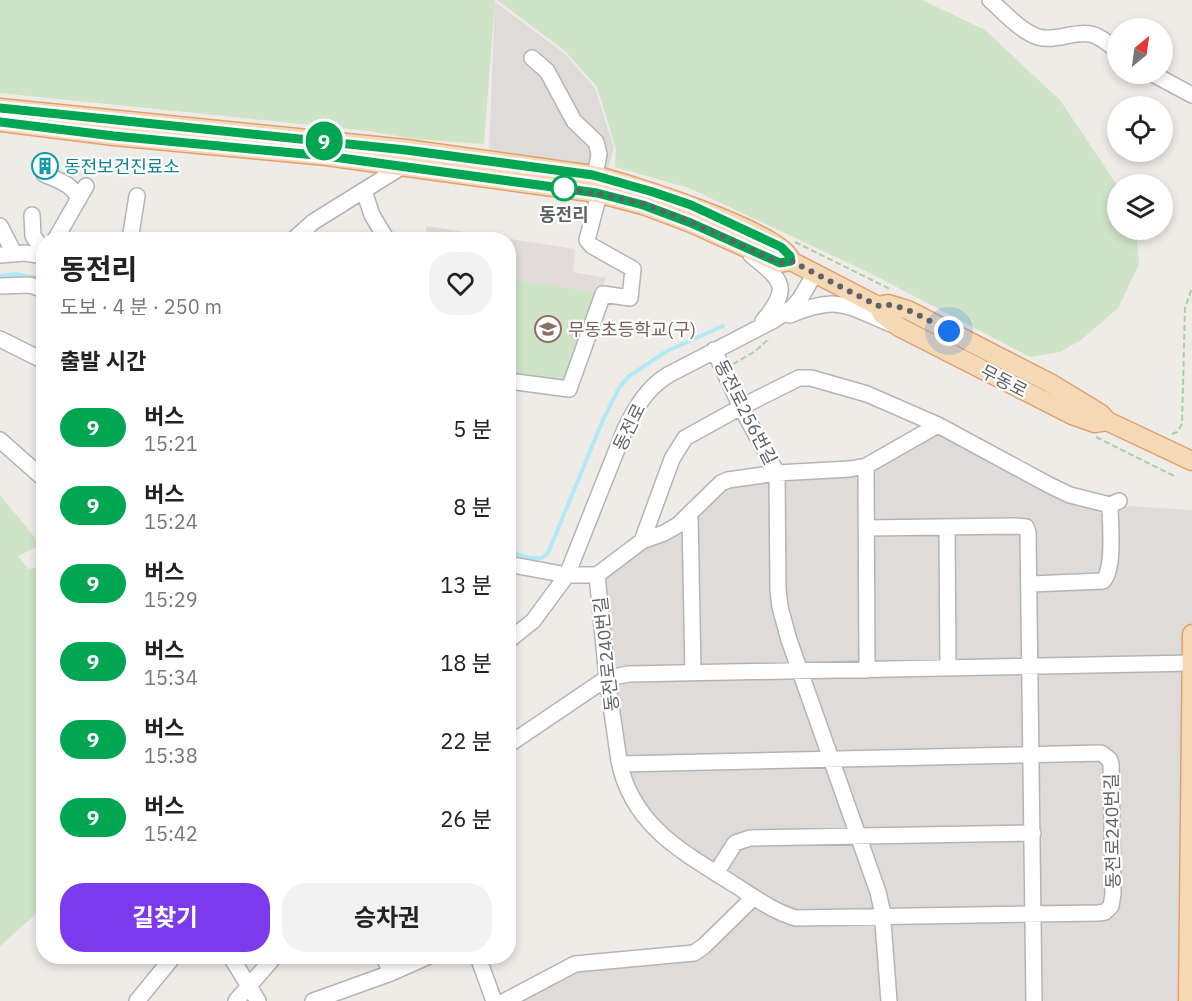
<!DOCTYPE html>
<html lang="ko">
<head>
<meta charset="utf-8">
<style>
  :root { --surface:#fff; --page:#f2f2f2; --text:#222; --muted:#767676; --accent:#7c3aed }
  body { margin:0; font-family:"IBM Plex Sans","Noto Sans KR",sans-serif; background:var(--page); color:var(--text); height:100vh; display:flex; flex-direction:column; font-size:22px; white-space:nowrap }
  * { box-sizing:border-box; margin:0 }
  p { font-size:20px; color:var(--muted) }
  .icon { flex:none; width:33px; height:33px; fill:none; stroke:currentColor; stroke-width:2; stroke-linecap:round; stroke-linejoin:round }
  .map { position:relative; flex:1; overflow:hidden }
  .drawer { position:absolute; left:36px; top:232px; width:480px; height:732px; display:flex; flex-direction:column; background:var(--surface); border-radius:24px; box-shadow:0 3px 9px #0003 }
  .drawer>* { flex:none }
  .badge { padding:0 12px; border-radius:20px; font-size:21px; line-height:39px }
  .needle { width:39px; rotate:29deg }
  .buttons { position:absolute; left:1107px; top:18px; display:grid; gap:12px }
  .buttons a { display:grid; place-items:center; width:66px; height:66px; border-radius:50%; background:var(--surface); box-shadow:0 3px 9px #0003; font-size:30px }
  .you { position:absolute; width:30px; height:30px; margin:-15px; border:4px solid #fff; border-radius:50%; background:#1a73e8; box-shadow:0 0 0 9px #1a73e833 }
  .map>.badge { position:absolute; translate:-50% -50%; box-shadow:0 0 0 3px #fff }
  h2 { padding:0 24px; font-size:22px; line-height:54px }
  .round { display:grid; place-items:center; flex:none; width:63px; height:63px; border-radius:24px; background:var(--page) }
  .headline { display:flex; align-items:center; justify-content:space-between; height:102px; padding:0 24px }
  h1 { font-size:28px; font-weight:700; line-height:45px }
  .primary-button { display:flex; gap:12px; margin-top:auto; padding:12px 24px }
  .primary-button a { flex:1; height:69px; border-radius:24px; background:var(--accent); color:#fff; font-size:24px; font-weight:700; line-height:69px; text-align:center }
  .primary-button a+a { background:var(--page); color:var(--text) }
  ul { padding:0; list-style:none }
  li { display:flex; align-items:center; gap:18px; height:78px; padding:0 24px }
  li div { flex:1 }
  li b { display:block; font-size:22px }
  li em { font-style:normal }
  li .badge { min-width:66px; font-weight:700; text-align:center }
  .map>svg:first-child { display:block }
</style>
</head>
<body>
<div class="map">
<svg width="1192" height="1001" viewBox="0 0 1192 1001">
  <rect width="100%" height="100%" fill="#efebe7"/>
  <!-- industrial -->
  <path fill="#dedbd9" d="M495,2l69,51 31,35 19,60 -6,21 -119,-16z
    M938,425l172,80 82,5v491h-687l61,-33 128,-15 59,-56 -59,-37 -65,-67 -32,-218 67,-42 52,-46 134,-18z"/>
  <!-- education -->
  <path fill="#e1dcd9" d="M426,226l149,23 -2,23 33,6 -38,109 -59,-8 -1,-139h-82z"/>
  <!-- green -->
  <path fill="#cfe3c7" d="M0,0h495l-11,144 -70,-5 -45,-8 -369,-38z
    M497,0h425l63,30 75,70 57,85 1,45h18l3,34 -21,44 -37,32 -21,12 -30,5 -158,-83 -183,-86 -74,-21 1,-18 -19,-62 -32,-36z
    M508,279l92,14 -33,94 -58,-8z
    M0,495l41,50 -23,11 10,13 16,-3 -1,343 -4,2 -39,35z"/>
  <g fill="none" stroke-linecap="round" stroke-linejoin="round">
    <!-- stream -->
    <path stroke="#b1eaf5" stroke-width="4" d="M0,276l15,-2 29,5
      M508,551l22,7h12l6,-5 55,-133 16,-32 9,-11 39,-26 56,-25"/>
    <defs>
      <path id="minor" d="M990,0c14,12 30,31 48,37 18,5 34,-6 52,-3 9,1 20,11 28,17
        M532,58l15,13 27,50 22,21 3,12 -2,11
        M1153,74l39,21
        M44,174c15,7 27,9 35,25
        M364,191l8,24 15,25
        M32,215l1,21 11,15
        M0,226l14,27 -3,1
        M55,240l31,-54
        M130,240l7,-44
        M293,240l20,-18 90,-56
        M0,255l25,-2 19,3
        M751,255c31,25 41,32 12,66
        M0,286l30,-1 14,5
        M790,315c49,-20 55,-10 101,9
        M0,339l44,22
        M714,350l27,57 36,66 1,117 2,17 9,33 89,252 4,18 7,91
        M508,381l61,8 34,-95 27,4 3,-29 -41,-23 -5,-6 10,-38
        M0,440l44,39
        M866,466l1,204
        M690,515l3,158
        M947,527l1,141
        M866,528l149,-2 11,1 2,5 6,469
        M642,541l30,-82 13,-21 56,-31 58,-29h12l56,16 71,31 113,61 19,9 40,10 9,-4
        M508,564l59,11h30
        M597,575l10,103 12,83c13,65 65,92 116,124 19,12 39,27 61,33l302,-5 7,-1 6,-6 2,-12 -2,-130 -2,-5 -8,-6 -481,11
        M597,575l45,-34 22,-8 14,-8 43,-42 7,-3 49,-7 73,-4 16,-3 72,-41
        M1030,584l73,-3c12,-13 7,-58 7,-76
        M508,641l25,-20 34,-46 58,-146c11,-22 22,-41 43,-54l106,-55 19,-13 7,-8 15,-26
        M508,745l99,-67 22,-4 563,-11
        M716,873l19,-30 15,-5 283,-5
        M231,957l27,44
        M384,957l7,16
        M478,957l16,44
        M137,1001l36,-44
        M236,1001l38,-44
        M313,1001l78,-28 36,-16
        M505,1001l70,-37 119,-11 10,-7 50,-49"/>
      <path id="major" d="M0,108l406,41 187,26c31,7 193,58 198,86l87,45 4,8 17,13 173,88 23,8 12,-2
        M0,122l114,14 212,20 271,37 46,12 48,18 89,40 11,-2
        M878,306l10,-2 20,6 142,73 51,31 6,7 85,40
        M1188,1001l4,-367"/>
    </defs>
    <!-- minor casing -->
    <use href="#minor" stroke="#b2b5b7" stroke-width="18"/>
    <!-- major casing -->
    <use href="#major" stroke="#e0a16f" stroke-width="21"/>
    <!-- path -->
    <path stroke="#aacfa9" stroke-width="2" stroke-dasharray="6 3" stroke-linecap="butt" d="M795,242l95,47
      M733,364l21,-12 16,-14
      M1172,434l5,-2 5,-8 3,-116 7,-20
      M1096,437l80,40"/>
    <!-- minor -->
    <use href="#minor" stroke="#fff" stroke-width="15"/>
    <!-- major -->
    <use href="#major" stroke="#f5d9b6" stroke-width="18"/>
  </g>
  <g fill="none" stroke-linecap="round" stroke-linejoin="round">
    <defs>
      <path id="line" d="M0,108l406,42 187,25 60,17 38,13 90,42 9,9 1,5 -11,2 -89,-40 -48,-18 -46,-12 -271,-37 -212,-20 -114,-14"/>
    </defs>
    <!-- line casing -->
    <use href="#line" stroke="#fff" stroke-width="14"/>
    <!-- line -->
    <use href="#line" stroke="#00a651" stroke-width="9"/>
    <!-- walk -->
    <path stroke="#5f6365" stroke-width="6" stroke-dasharray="0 10.8" d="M564,188h-3c28,4 55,8 82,16 45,15 89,37 132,57l5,2 11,-2 87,45c18,-7 54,17 71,25"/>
  </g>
  <!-- icons -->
  <defs>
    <symbol id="building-ring" viewBox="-11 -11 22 22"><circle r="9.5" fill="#fff" stroke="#0f9aa8" stroke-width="1.5"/><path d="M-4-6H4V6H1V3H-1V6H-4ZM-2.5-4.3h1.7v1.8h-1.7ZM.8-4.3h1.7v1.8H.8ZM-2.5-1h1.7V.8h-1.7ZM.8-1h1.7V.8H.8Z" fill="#0f9aa8"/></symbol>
    <symbol id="school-ring" viewBox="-11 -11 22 22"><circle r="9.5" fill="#fff" stroke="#8d6e63" stroke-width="1.5"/><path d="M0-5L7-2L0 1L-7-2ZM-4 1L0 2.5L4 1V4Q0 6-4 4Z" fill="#8d6e63"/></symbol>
  </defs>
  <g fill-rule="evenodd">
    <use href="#building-ring" x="30" y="151" width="30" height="30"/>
    <use href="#school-ring" x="533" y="314" width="30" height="30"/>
  </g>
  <!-- markers -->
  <circle fill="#fff" stroke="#00a651" stroke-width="3" cx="564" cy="188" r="12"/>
  <g text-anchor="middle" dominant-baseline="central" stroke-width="4.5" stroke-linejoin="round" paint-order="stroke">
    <!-- culture labels -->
    <g font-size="18" fill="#0d838f" stroke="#fff" text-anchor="start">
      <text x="64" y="166">동전보건진료소</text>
    </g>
    <!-- stop labels -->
    <g font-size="18" font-weight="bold" fill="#5f6365" stroke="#fff">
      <text x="564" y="214">동전리</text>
    </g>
    <!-- education labels -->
    <g font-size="18" fill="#785e54" stroke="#fff" text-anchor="start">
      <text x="568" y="329">무동초등학교(구)</text>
    </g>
    <!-- street labels -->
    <g font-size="18" fill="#5f6365" stroke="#fff">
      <text transform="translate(1004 381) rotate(27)">무동로</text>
      <text transform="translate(746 412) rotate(63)">동전로256번길</text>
      <text transform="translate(629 427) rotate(-64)">동전로</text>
      <text transform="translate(606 654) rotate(-96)">동전로240번길</text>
      <text transform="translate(1112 831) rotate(-91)">동전로240번길</text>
    </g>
  </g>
</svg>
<div class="buttons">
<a><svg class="needle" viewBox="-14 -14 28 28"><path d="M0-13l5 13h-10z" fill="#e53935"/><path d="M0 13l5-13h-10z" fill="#767676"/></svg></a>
<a><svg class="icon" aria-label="locate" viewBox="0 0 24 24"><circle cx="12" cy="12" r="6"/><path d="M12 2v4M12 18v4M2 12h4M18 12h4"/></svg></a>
<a><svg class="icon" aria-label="layers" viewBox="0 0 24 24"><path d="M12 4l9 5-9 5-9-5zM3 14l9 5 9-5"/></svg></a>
</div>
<div class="you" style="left:949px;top:331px"></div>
<b class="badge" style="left:324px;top:141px;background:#00a651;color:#fff">9</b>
<section class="drawer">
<div class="headline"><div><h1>동전리</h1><p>도보 · 4 분 · 250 m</p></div><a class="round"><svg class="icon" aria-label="heart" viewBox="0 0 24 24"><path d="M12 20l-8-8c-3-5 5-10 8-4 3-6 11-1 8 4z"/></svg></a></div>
<h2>출발 시간</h2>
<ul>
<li><span class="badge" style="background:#00a651;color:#fff">9</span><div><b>버스</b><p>15:21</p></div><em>5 분</em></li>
<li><span class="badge" style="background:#00a651;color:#fff">9</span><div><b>버스</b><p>15:24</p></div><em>8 분</em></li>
<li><span class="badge" style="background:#00a651;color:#fff">9</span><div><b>버스</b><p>15:29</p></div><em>13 분</em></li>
<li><span class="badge" style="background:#00a651;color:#fff">9</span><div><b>버스</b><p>15:34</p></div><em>18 분</em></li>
<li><span class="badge" style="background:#00a651;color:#fff">9</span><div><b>버스</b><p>15:38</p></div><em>22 분</em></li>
<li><span class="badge" style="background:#00a651;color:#fff">9</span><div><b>버스</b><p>15:42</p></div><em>26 분</em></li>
</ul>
<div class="primary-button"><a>길찾기</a><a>승차권</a></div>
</section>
</div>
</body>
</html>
